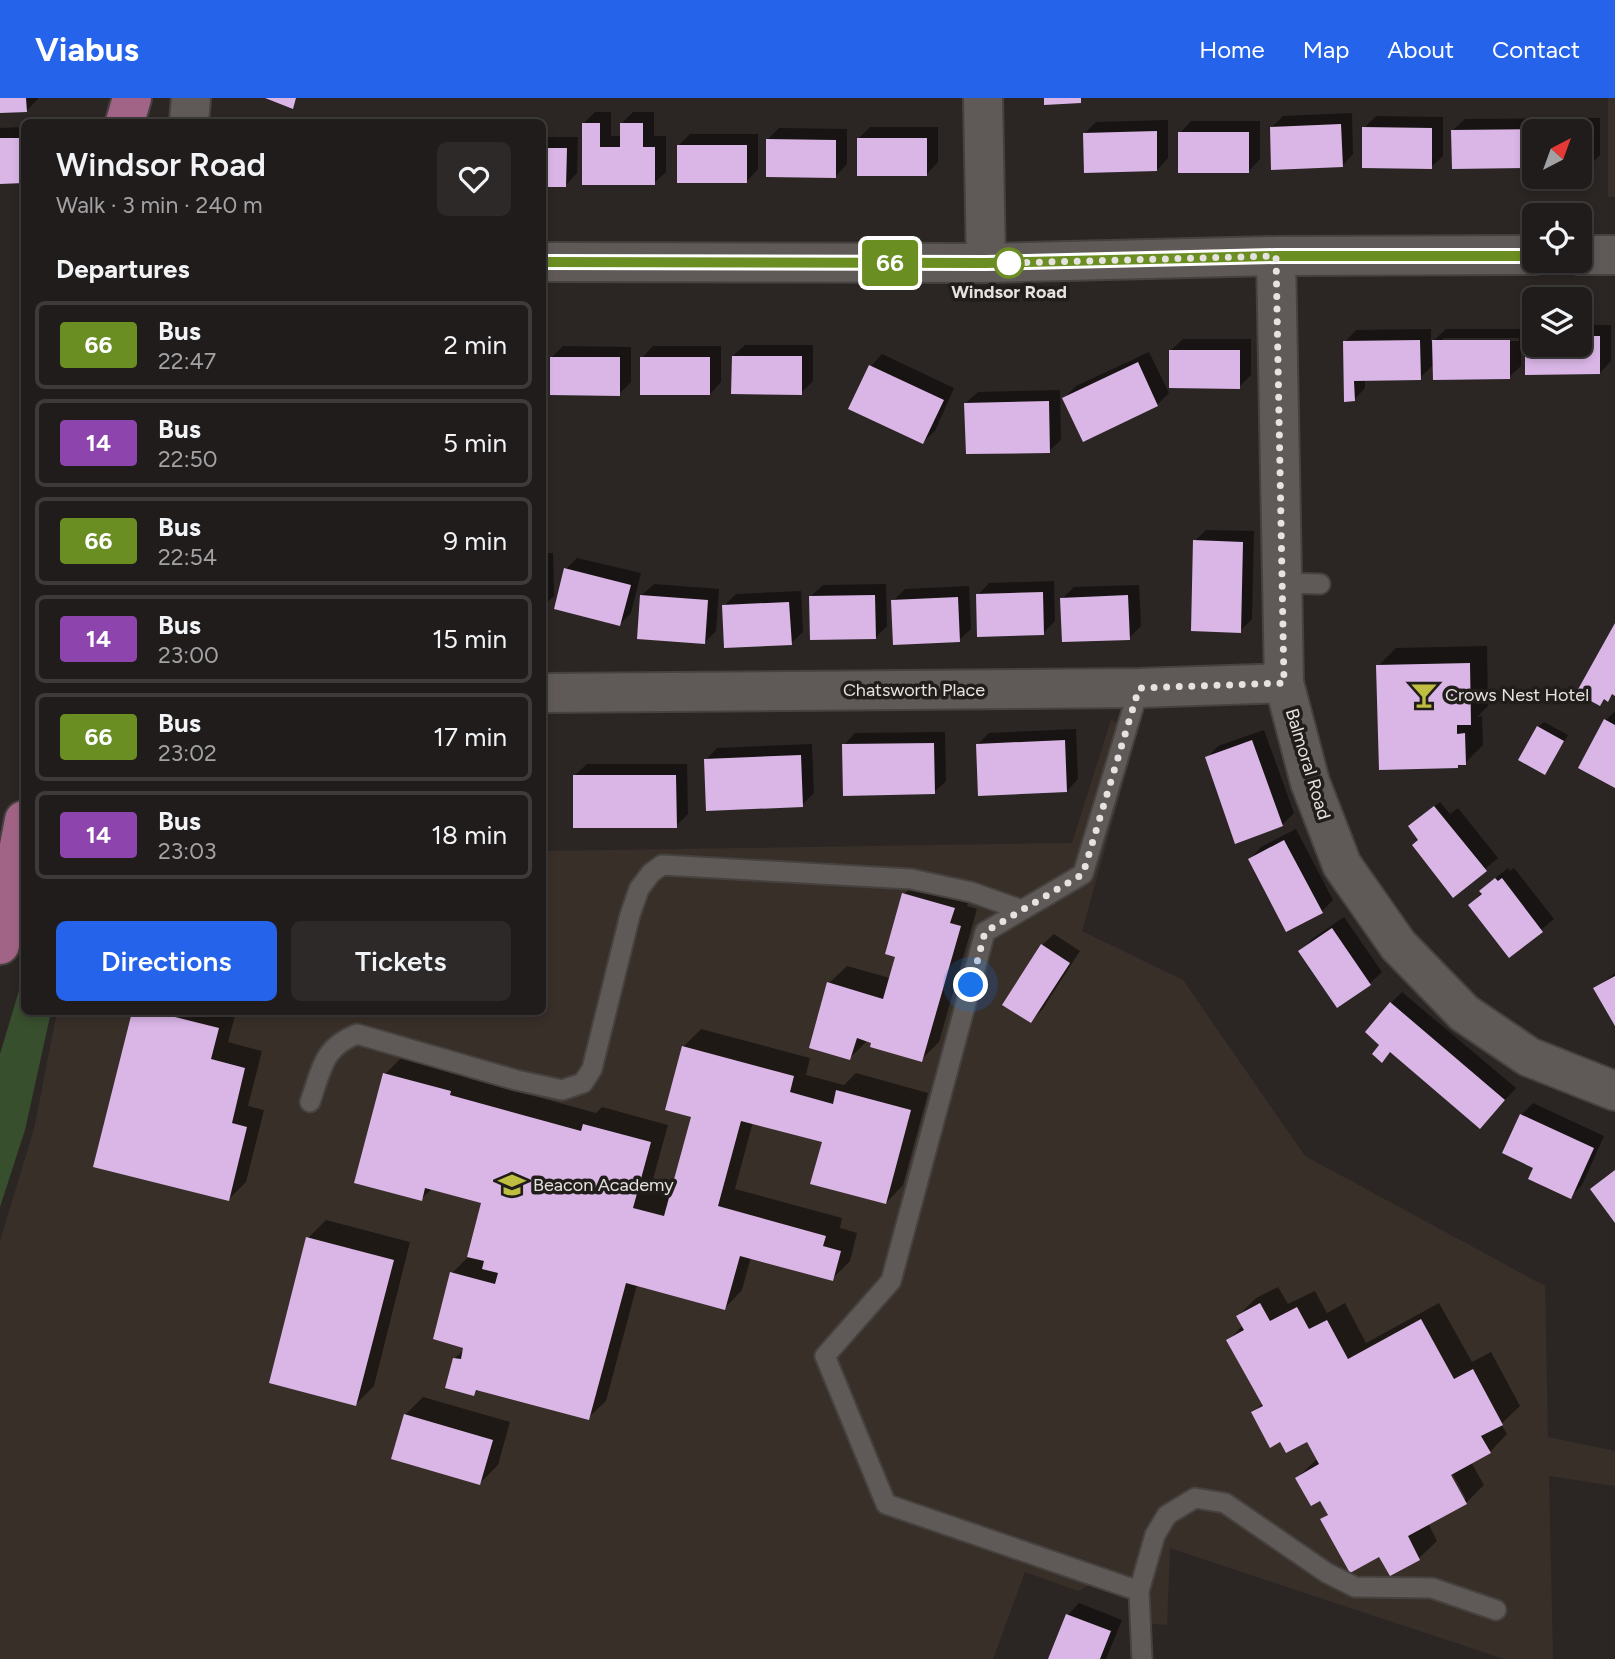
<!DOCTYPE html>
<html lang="en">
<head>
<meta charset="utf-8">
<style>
  :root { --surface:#201c1b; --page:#2d2928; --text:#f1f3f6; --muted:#a2a1a3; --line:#3d3a3a; --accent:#2563eb }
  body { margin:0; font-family:Figtree,sans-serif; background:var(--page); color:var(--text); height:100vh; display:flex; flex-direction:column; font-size:26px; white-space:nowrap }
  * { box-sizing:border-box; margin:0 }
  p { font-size:23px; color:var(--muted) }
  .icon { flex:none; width:38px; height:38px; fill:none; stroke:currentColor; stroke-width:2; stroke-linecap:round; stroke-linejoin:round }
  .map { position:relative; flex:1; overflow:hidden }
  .sheet { position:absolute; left:21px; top:21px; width:525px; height:896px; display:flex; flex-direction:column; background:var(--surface); border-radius:10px; box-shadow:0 4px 10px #0003,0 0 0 2px var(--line) }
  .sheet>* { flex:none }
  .badge { padding:0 14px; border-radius:5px; font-size:24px; line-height:46px }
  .needle { width:46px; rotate:41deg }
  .tools { position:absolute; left:1522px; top:21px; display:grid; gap:14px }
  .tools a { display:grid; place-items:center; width:70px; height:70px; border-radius:10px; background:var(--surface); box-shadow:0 4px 10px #0003,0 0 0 2px var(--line); font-size:35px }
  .you { position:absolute; width:35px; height:35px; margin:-18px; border:5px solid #fff; border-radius:50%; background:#1a73e8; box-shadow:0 0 0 10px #1a73e833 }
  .map>.badge { position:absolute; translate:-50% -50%; box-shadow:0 0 0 4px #fff }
  h2 { padding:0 35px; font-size:26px; line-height:63px }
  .round { display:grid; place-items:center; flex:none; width:74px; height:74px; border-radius:10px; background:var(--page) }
  .head { display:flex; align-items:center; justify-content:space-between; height:119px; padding:0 35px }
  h1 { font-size:33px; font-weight:600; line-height:52px }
  .primary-button { display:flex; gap:14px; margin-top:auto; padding:14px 35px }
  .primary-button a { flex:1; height:80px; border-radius:10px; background:var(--accent); color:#fff; font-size:28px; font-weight:600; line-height:80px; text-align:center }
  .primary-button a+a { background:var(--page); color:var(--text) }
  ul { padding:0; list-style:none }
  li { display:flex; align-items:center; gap:21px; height:88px; margin:0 14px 10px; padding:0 21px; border:4px solid var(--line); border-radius:10px }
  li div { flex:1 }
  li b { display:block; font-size:26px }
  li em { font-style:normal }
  li .badge { min-width:77px; font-weight:700; text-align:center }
  header { display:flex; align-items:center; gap:42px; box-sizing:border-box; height:98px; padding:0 35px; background:var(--accent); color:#fff }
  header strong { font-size:33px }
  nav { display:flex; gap:38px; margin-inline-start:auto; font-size:24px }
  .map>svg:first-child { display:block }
</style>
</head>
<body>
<header>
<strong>Viabus</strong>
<nav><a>Home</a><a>Map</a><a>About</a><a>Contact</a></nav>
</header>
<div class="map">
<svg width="1615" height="1561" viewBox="0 0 1615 1561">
  <rect width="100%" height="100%" fill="#2b2624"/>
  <!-- built -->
  <path fill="#392f29" d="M1608,0h7v99h-7z
    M1111,622l27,11 -56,200 101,49 122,176 240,130 3,151 67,14v35l-66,-10 4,183h-49l-334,-111 -3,77 -30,-2 -10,-26 -7,-9 -19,-9 -23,12 -53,-19 -32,87h-993v-418l34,-112 23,-117h485l1,-161 529,-8z"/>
  <!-- green -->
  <path fill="#384f2e" d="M24,876v38h27l-26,118 -25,77v-153z"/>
  <!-- shadow -->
  <path fill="#0007" fill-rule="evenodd" d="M0,0h38v1l-12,12h-26z
    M595,14h16v24h11v-13l11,-11h21v24h12v36l-12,11h-71v-59z
    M1352,15l1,41 -11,12 -71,-38 12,-12z
    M1376,18l67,1v39l-12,11 -67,-39z
    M1600,20v37l-12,12 -8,-36 -127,-1 12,-11z
    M294,21v3h-38h1z
    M1168,22v38l-11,12 -72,-37 11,-11z
    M1191,23h69v38l-11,12 -69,-38z
    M24,29v55h-24v-54z
    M870,29h68v35l-11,12 -68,-36z
    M779,30l68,1v35l-11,12 -69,-36z
    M690,36h68v35l-11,12 -68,-36z
    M542,39h36l-1,36 -11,12h-24z
    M1580,227h31v36l-11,12h-73v-36l8,-8v16h45z
    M1431,231v14l15,-14h75v37l-12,11 -75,-13 -14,14 -55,1v9l-11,12 -9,-58 11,-12zM1443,240h76v3l-76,1z
    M1183,241h68v36l-12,12 -68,-37z
    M745,247h68v36l-12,12 -68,-37z
    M563,248l68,1v35l-12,12 -68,-36z
    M653,248h68v36l-11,12 -68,-36z
    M1149,254l20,41 -12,12 -93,-7 12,-12z
    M882,256l72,34 -19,43 -12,11 -72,-34 20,-42z
    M1060,292l1,50 -12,11 -83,-48 12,-11z
    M1206,432l48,1 -2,88 -12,12 -45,-90z
    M542,455h11l1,43 -12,11z
    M577,460l64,15 -10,40 -11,11 -54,-55z
    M1054,483l1,40 -12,12 -65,-38 11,-12z
    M654,486l65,5 -3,42 -12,12 -62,-48z
    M886,486l1,42 -12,12 -64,-42 12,-11z
    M1139,487l2,41 -12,12 -67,-39 12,-12z
    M969,488l2,43 -12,11 -66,-39 12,-12z
    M801,493l2,41 -12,11 -67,-37 12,-12z
    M1487,548l1,60 -11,11 5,-1 1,29 -18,18 -8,3 -79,-100 18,-18z
    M1615,613v75l-9,-66z
    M1544,624l24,13 -24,38 -6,-46z
    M1076,631l2,50 -11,12 -89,-47 11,-11z
    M1264,632l30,83 -12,12 -75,-67 11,-12z
    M945,634l1,49 -12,11 -90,-47 11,-12z
    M812,646l2,49 -12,12 -96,-45 11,-12z
    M587,666h100l1,50 -12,12 -101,-51z
    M542,682l2,32 -2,2z
    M1440,704l10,12 8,-6 40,50 -45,37 -33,-56 -4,-18z
    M1296,731l37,71 -11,11 -72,-52 11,-12z
    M1508,770l2,3 4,-3 40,51 -45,37 -39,-51 23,-25z
    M922,778l49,15 -4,15 10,3 -38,133 -18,18 -53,-20 -18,18 -21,-75 18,-17 43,12 7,-22 7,-62z
    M1344,819l38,55 -12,11 -32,22 -38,-54 12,-12z
    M1054,836l26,17 -38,59 -11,11 11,-76z
    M1615,875v49l-19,-33z
    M1402,894l114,96 -36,39 -89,-76 -9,9 9,-57z
    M133,914h103l-8,30 34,9 -14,55 16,4 -18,72 -17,17 -134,-33z
    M701,931l109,29 -4,17 38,10 12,-12 72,20 -25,92 -17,18 -62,-62 -71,-19 -18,67 107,29 -2,10 17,5 -7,28 -18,18 -81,-22 -9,33 -17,18 -88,-23 -31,116 -18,17 -109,-29 -5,5 -19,-36 12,-11 -15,-74 16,-16 16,-56 -51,-13 -12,11 -36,-125 18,-18 64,18v4l129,35 6,-6 66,18 -18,65 22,6 21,-80 -10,-69z
    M1533,1005l71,33 -22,49 -12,12 -34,-30 -15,-52z
    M326,1122l84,22 -36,144 -18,18 -48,-166z
    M1278,1189l10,17 27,-13 12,22 18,-10 21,40 73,-40 33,59 19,-10 29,54 -19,18 6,10 -17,18 -19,10 13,23 -18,18 -38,20 9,18 -18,17 -28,16 -11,-20 -57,-35 6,-6 -8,-15 -24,-20 21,-20 -10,-19 -27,1 -28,-27 10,-10 -34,-63 14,-15 -5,-9 18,-18zM1448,1368l18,33h-4l-17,-31z
    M423,1299l87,25 -12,43 -18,18 -75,-68z
    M1079,1505l43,17 -16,39h-56l18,-44z"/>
  <!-- building -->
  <path fill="#dab6e7" d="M0,0h26l1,14 -27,1z
    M265,0h31l-3,11z
    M1044,0h37v5l-37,2z
    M582,25h18v24h20v-24h23v24h12v38h-73z
    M1341,26l2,43 -72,3 -1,-43z
    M1362,29l70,1v41l-70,-1z
    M1555,31h34v39h-9v-37h-45v37l-83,1 -1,-39z
    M1157,33v40l-73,2 -1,-40z
    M1178,34h71v41h-71z
    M0,40h24v21h-5v11h5v13l-24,1z
    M857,40h70v38h-70z
    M766,41l70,1v38l-70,-1z
    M677,47h70v38h-70z
    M542,50h25l-1,39h-24z
    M1525,238h10v9h45v-9h20v38l-75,1z
    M1420,242l1,40 -67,1 1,20 -11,1 -1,-61z
    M1432,242h78v39l-77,1z
    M1169,252h71v39l-71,-1z
    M732,258h70v39l-71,-1z
    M550,259h70v39l-70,-1z
    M640,259h70v38h-70z
    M1138,264l20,44 -75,36 -21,-44z
    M869,267l75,35 -21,44 -75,-35z
    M1049,303l1,52 -84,1 -2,-51z
    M1193,442l50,2 -2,91 -50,-2z
    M564,470l67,17 -11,41 -66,-17z
    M1043,494l1,43 -67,2 -1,-43z
    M640,497l68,5 -3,44 -68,-5z
    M875,497l1,44 -66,1 -1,-44z
    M1128,497l2,45 -68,2 -2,-44z
    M958,499l2,45 -67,3 -2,-45z
    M789,504l3,43 -68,3 -2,-43z
    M1615,525v73l-3,-2 -4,8 -4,-3 -4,7 -24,-13z
    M1470,565l1,62h-14v9l8,-1 1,32h-8v3l-79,2 -3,-105z
    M1604,621l11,6v63l-37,-20z
    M1537,628l27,15 -19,34 -27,-15z
    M1065,642l2,52 -89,4 -2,-52z
    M1252,642l31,86 -48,18 -30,-87z
    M934,645l1,51 -92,2 -1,-52z
    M801,657l2,52 -97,4 -2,-52z
    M573,677h103l1,53h-104z
    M1434,708l53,65 -34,27 -41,-53 6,-5 -10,-14z
    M1284,742l39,73 -37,19 -38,-73z
    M1495,780l3,3 4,-3 41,54 -34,26 -41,-53 14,-11 -3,-3z
    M902,795l53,15 -5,15 11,3 -39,136 -52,-15 1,-4 -14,-5 -7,22 -41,-12 18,-66 56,17 12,-42 -10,-3z
    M1332,830l39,57 -34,23 -39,-57z
    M1041,846l29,19 -39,60 -29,-18z
    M1615,878v50l-22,-38z
    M1390,904l115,98 -25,29 -90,-77 -8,11 -10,-9 7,-9 -14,-13z
    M132,914h23l64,16 -8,31 34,9 -13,55 15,4 -18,74 -136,-34z
    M682,948l112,30 -4,16 43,12 3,-14 75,20 -25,94 -76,-20 12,-42 -81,-21 -23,85 108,30 -3,10 18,5 -8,30 -93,-25 -15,54 -99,-27 -37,137 -113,-30 -2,6 -29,-8 8,-30 8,1 2,-11 -30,-9 17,-67 45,12 3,-11 -16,-4 2,-8 -17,-4 14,-54 -56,-15 -3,13 -68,-18 29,-110 68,18 -1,4 131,36 2,-7 68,18 -18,66 31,8 27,-99 -26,-7z
    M1520,1016l74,34 -23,51 -43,-20 5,-11 -31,-15z
    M1615,1072v53l-25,-34z
    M306,1139l88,23 -38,146 -87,-23z
    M1260,1205l10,18 27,-14 12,22 18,-9 21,39 73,-40 33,60 19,-10 30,56 -22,11 10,17 -40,22 16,29 -59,32 12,24 -30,16 -11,-19 -29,16 -30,-54 8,-4 -8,-14 -9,5 -16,-28 24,-14 -12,-22 -21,11 -6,-11 -10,6 -19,-36 12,-6 -37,-66 18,-10 -8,-14z
    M404,1316l89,26 -13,45 -89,-26z
    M1066,1516l45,17 -11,28h-52z"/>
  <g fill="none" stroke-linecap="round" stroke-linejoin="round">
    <defs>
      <path id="lane" d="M1284,485l36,1
        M310,1004c12,-33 12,-54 47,-68l159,46 46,10 21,-7 9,-14 38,-154 9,-26 12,-16 11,-8 249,14 60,13 51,18
        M1139,1493l-253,-87 -61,-148 66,-75 94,-349 98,-58 56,-186
        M1142,1561l-3,-68 16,-56 12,-20 28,-17 30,5 102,70 28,14 77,1 64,22"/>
      <path id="street" d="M983,0l3,165
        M189,24l2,-24
        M1580,157h35
        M1276,158l8,427 26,99 32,83 56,80 66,68 65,44 86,34
        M542,164l444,1 290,-7 259,-1
        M542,595l597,-5 145,-5"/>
      <path id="primary" d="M125,24l7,-24
        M0,847l24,-125"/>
    </defs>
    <!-- lane casing -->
    <use href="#lane" stroke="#454240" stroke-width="23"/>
    <!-- street casing -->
    <use href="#street" stroke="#454240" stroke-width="42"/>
    <!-- primary casing -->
    <use href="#primary" stroke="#454240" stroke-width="42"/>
    <!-- lane -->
    <use href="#lane" stroke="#5f5a57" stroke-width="19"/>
    <!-- street -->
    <use href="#street" stroke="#5f5a57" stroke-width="38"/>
    <!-- primary -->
    <use href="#primary" stroke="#a26486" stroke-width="38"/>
  </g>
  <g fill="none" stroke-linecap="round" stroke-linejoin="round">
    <defs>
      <path id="line" d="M542,164l444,1 290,-7h259"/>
    </defs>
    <!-- line casing -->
    <use href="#line" stroke="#fff" stroke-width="16"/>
    <!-- line -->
    <use href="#line" stroke="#6b8e23" stroke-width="10"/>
    <!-- walk -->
    <path stroke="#e5e2e0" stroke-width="7" stroke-dasharray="0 12.6" d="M971,887l14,-53 98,-58 56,-186 145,-5 -8,-427 -267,7"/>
  </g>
  <!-- icons -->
  <defs>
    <symbol id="bar-bare" viewBox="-9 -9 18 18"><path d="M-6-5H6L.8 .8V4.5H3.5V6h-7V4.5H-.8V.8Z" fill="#bfbe41" stroke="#211d1a" stroke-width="2.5" paint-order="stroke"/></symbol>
    <symbol id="school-bare" viewBox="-9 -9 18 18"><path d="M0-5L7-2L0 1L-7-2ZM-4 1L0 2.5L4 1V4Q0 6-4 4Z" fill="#bfbe41" stroke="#211d1a" stroke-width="2.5" paint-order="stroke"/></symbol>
  </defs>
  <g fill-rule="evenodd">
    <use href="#bar-bare" x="1405" y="578" width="38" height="38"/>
    <use href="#school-bare" x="493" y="1068" width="38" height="38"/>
  </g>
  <!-- markers -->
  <circle fill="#fff" stroke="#6b8e23" stroke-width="3.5" cx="1009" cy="165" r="14"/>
  <g text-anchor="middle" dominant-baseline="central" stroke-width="7" stroke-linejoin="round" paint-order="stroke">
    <!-- stop labels -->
    <g font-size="18" font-weight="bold" fill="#e5e2e0" stroke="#211d1a">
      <text x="1009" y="194">Windsor Road</text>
    </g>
    <!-- street labels -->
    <g font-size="18" fill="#e5e2e0" stroke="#211d1a">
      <text x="914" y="592">Chatsworth Place</text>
      <text transform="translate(1308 666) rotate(73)">Balmoral Road</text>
    </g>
    <!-- poi labels -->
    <g font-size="18" fill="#e5e2e0" stroke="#211d1a" text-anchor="start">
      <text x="1445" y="597">Crows Nest Hotel</text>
      <text x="533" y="1087">Beacon Academy</text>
    </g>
  </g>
</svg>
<div class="tools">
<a><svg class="needle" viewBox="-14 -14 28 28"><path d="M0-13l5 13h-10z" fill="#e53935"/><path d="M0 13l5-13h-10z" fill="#a2a1a3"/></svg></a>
<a><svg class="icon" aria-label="locate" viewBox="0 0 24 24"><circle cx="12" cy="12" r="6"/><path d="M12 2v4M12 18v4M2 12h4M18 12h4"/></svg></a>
<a><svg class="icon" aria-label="layers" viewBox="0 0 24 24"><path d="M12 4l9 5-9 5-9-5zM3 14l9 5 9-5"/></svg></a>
</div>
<div class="you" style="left:971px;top:887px"></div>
<b class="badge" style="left:890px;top:165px;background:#6b8e23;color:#fff">66</b>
<section class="sheet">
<div class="head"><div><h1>Windsor Road</h1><p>Walk · 3 min · 240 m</p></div><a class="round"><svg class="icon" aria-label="heart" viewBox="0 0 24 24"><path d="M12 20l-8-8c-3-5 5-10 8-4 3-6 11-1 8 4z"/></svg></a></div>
<h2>Departures</h2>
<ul>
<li><span class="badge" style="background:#6b8e23;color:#fff">66</span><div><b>Bus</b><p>22:47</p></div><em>2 min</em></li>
<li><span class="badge" style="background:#8e44ad;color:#fff">14</span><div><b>Bus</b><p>22:50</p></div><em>5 min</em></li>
<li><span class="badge" style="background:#6b8e23;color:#fff">66</span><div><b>Bus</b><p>22:54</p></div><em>9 min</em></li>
<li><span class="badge" style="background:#8e44ad;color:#fff">14</span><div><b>Bus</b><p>23:00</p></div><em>15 min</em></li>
<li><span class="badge" style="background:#6b8e23;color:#fff">66</span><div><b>Bus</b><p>23:02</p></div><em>17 min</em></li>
<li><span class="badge" style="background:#8e44ad;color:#fff">14</span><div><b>Bus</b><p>23:03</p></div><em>18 min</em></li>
</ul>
<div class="primary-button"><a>Directions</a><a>Tickets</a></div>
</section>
</div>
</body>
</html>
